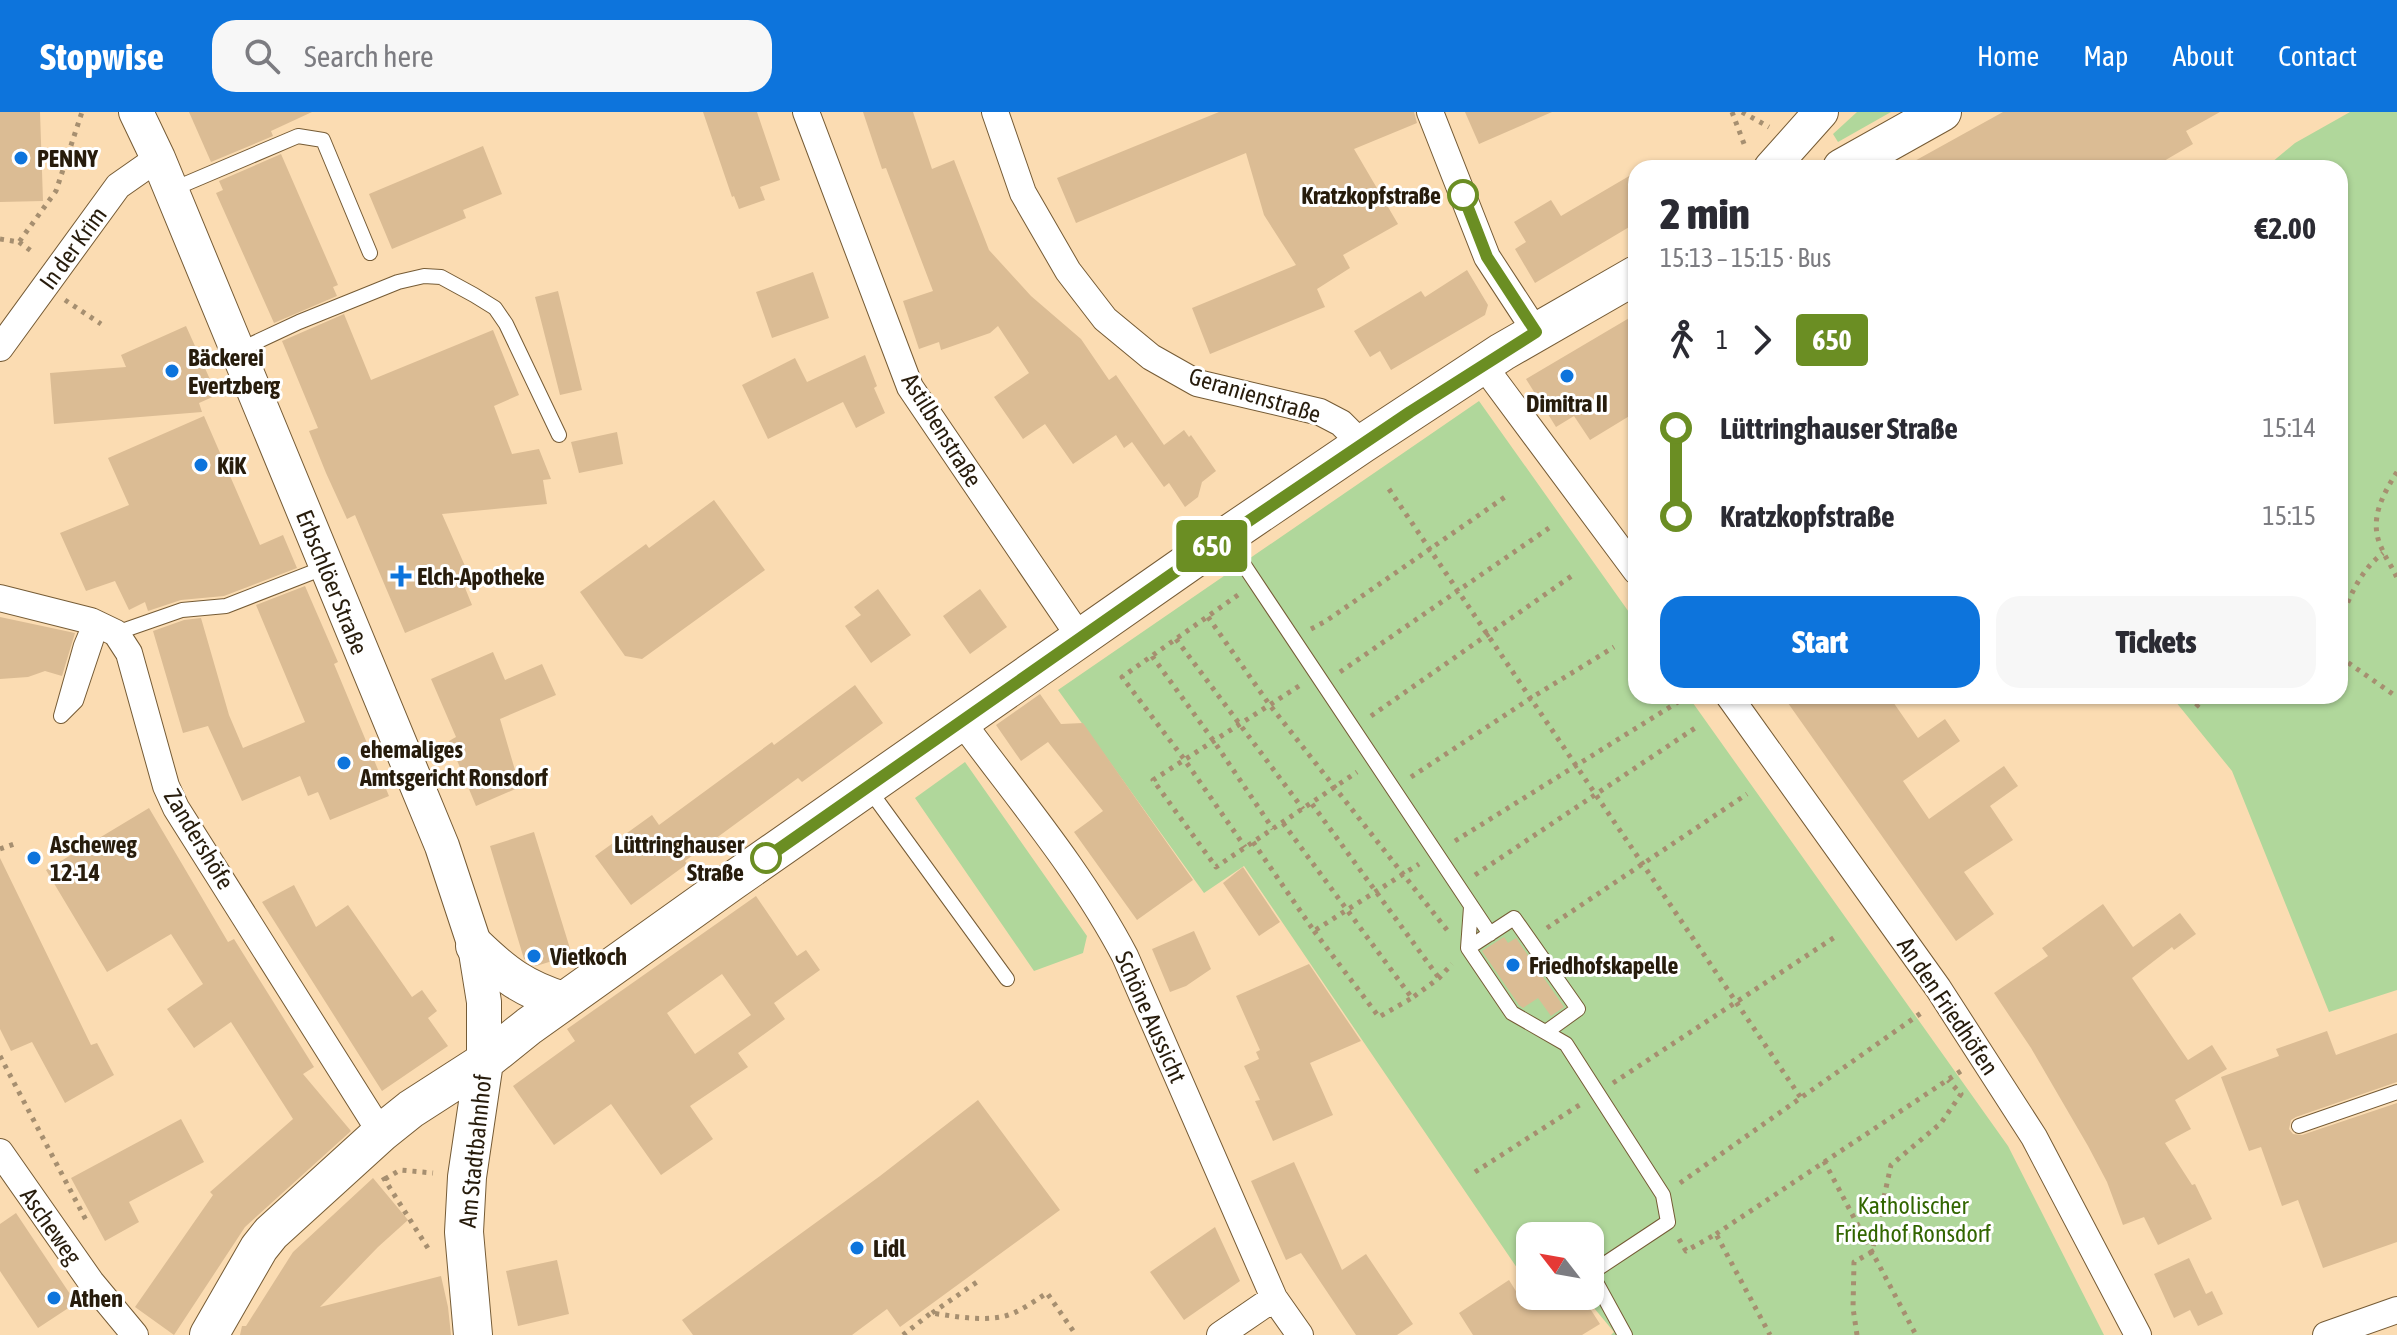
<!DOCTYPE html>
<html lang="en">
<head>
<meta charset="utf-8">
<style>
  :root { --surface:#fff; --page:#f7f7f7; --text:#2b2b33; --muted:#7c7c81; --accent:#0d74dc }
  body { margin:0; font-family:"Asap Condensed",sans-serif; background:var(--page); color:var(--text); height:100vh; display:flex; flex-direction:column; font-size:30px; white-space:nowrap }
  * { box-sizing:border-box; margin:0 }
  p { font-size:26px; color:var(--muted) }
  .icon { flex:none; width:44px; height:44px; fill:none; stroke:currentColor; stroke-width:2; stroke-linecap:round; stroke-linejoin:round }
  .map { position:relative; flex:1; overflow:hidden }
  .panel { position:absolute; left:1628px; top:48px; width:720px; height:544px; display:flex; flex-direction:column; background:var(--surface); border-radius:24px; box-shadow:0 2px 6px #0004 }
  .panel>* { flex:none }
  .badge { padding:0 16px; border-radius:6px; font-size:28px; line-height:52px }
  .needle { width:52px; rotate:301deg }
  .buttons { position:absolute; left:1516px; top:1110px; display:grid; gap:16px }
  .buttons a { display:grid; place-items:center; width:88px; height:88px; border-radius:16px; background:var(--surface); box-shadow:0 2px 6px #0004; font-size:40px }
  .map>.badge { position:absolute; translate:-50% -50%; box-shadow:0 0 0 4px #fff }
  .legs { display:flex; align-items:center; gap:12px; height:88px; padding:0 32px; font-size:26px }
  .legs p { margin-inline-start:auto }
  .head { display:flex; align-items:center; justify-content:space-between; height:136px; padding:0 32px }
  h1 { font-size:44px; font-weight:800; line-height:60px }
  .cta { display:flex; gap:16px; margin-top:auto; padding:16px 32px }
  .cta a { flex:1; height:92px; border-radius:24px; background:var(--accent); color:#fff; font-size:32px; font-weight:800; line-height:92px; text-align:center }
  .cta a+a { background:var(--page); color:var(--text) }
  ul { padding:0 32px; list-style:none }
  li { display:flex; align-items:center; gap:28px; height:88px; font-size:30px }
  li i { display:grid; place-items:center; width:12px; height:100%; margin:0 10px; background:currentColor }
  li i::after { content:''; width:20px; height:20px; margin:-10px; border:6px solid; border-radius:50%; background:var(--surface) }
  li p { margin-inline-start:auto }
  li:first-child i { background:linear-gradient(#0000 50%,currentColor 0) }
  li:last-child i { background:linear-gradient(currentColor 50%,#0000 0) }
  header { display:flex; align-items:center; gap:48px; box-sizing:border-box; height:112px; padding:0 40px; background:var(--accent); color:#fff }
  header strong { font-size:38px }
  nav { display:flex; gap:44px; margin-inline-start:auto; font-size:28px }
  .search { width:560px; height:72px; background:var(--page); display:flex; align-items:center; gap:20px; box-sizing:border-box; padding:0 28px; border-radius:24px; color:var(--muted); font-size:30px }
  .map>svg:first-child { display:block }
</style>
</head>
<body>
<header>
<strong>Stopwise</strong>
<div class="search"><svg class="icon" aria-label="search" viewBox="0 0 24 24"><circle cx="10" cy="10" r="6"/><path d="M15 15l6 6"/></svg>Search here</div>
<nav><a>Home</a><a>Map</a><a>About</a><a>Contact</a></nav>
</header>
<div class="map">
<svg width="2397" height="1223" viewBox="0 0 2397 1223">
  <rect width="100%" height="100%" fill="#fbdcb2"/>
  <!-- green -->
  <path fill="#b0d79b" d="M1857,0h34l-53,30 -5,-8z
    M2350,0h47v878l-68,22 -97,-241 -61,-75h169v-528h-75l30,-25z
    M1479,289l157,221v74h52l320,450 96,189h-493l3,-3 -30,-36h6v-60h-60v51l-286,-421 -40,27 -146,-203z
    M965,650l122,174 -4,17 -49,18 -119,-173z"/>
  <!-- building -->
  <path fill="#dbbc94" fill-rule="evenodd" d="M0,0h40l3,89 -43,1z
    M189,0h123l-41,19 2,5 -62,26z
    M703,0h54l23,68 -20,7 5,13 -26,9 -5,-13 -2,1z
    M863,0h50l19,57 22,-9 35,90 42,46 50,43 28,41 7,-5 48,70 20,-15 5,7 2,-2 25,36 -14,11 -4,15 -13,10 -16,-24 -5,4 -32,-45 -8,6 -8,-13 -43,29 -28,-40 -22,15 -29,-42 35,-24 -31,-47 -8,7 -49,17 -2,-8 -20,7 -16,-48 30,-10 -47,-123 -4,1z
    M1219,0h195l3,11 -63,26 44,75 -55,31 7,13 -33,21 8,18 -115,47 -18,-46 104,-43 -32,-50 -18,-62 -170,70 -19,-45z
    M1465,0h87l-73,32z
    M2003,0h217l-34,19 7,13 -41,24h-250z
    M483,34l19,48 -39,16 3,8 -74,31 -23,-55z
    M281,42l57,131 -5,2 4,9 -63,27 -58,-130 7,-3 -4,-9z
    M1636,60v51l-101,60 -20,-34 11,-7 -12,-20 37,-22 10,16z
    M1467,158l21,35 -3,10 -94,55 -11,-19 -10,6 -16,-26 67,-40 4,6z
    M813,160l16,46 -57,20 -16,-46z
    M558,179l24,99 -22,5 -25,-98z
    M344,202l27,66 122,-50 26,65 -25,11 18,48 27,-5 12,30 -8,1 4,24 -105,10 27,61 -8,3 11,27 -67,28 -50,-118 -8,4 -21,-46 -17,-42 9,-3 -36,-87z
    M1636,202v98l-46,28 -16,-24 -18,11 -30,-48z
    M186,214l31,69 -18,8 3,9 -148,12 -4,-51 76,-6 -5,-12z
    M865,243l12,31 -3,2 11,25 -29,15 -13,-26 -75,37 -26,-54 53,-27 12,24z
    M204,304l56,129 23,-10 14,33 -73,28 -43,4 -33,11 -3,-9 -16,8 -14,-29 -29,10 -26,-58 69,-28 -21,-47z
    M617,320l6,32 -44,9 -8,-31z
    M714,388l51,70 -123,89 -17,-3 -45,-64 66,-48 3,4z
    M305,474l33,76 -4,2 55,132 -59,24 -12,-28 -10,4 -8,-20 -58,25 -34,-75 -25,7 -30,-102 31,-11 17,-2 28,97 14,33 62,-26 -49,-117z
    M878,477l33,46 -40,28 -26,-37 16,-11 -7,-8z
    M980,477l27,38 -37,27 -27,-38z
    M0,505l75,16 -13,43 -17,-5 -17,6 -28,2z
    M493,540l12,28 37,-16 14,31 -56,24 20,68 -44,19 -27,-65 7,-4 -25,-58z
    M855,573l28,38 -81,59 -4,-4 -113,83 2,3 -56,41 -36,-49 57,-41 7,10 113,-83 2,3z
    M1040,582l21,30 22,-1 110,157 -56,40 -63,-88 29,-21 -55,-69 -27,19 -25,-36z
    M1783,584h106l29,42 27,-19 15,22 -57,40 26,38 75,-53 14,20 -28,20 23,34 -49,32 30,42 -38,27z
    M149,696l79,134 6,-3 80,128 -11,7 48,57 -106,96 -71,108 -39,-28 78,-112 -3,-3 83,-73 -62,-97 -37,26 -27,-39 36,-25 -32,-50 -64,38 -61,-102z
    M534,720l38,123 -36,11 -12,-7 -34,-113z
    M0,746l91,187 6,-2 17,32 -49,28 -33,-61 -21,9 -11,-22z
    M1243,755l37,55 -21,14 -36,-53z
    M294,773l22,42 32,-22 64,92 10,-7 15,21 -9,7 20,28 -66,45 -120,-189z
    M756,784l41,60 9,-6 14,20 -46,33 11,16 -47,34 10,14 -58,39 23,33 -52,36 -50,-71 -57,41 -41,-59 62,-45 -8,-12zM722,862l29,41 -56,39 -28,-41z
    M2103,792l30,43 47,-34 16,21 -22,16 -2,-3 -40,31 56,82 24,-15 15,24 -52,31 16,29 -26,14 27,42 3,-1 17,35 -54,26 -14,-28 -21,8 -16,-43 -19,-36 -57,-98 -37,-55 54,-37 -6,-8z
    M1194,819l17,38 -25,17 -16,6 -18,-43z
    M1504,825l4,6 8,-5 48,69 -13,9 -13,-18 -15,10 -4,-3 -37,-54z
    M1309,852l52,77 -51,22 23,52 -60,26 -18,-40 5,-1 -16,-34 15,-7 -3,-7 4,-2 -24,-54z
    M2327,919l9,24 61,-22v49l-101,35 -5,3 -2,9 4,5 9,1 95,-32v139l-74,26 -25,-68 -16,6 -21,-59 -12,4 -28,-74 58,-21 -3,-7z
    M978,988l82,110 -160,117 -13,-18 -35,26h-159l-11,-15 198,-144z
    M181,1007l23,43 -75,40 10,20 -34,19 -34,-63z
    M1294,1050l48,108 24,-16 47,70 -16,11h-41l-55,-82 -15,7 -35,-79z
    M373,1066l35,42 -30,27 -58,60 121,-31 7,31 3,28h-211l2,-9h4l47,-74z
    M16,1101l60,90 -38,25 -38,-57v-47z
    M1215,1115l25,54 -56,39 -34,-48z
    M2189,1146l17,36 6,-3 11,23 -25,12 -8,-16 -16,8 -20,-44z
    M557,1148l12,54 -51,12 -12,-55z
    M1509,1168l10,16h63l18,28 -18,11h-109l-14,-22z"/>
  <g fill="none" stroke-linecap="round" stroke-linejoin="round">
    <defs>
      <path id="service" d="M171,78l127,-54 25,4 47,113
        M237,239l62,-29 99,-40 26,-6 17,1 33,18 21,13 11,16 53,111
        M1226,426l264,396
        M116,521l66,-23 44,-4 100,-39
        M61,604l15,-15 25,-75
        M61,604l20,-71 10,-24
        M868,676l139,191
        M1471,795l-3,41 44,65 54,31 97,151 5,27 -77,51 34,62
        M1468,836l46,-30 64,91 -32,23
        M2299,1014l98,-34"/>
      <path id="minor" d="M806,0l104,275 171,252
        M995,0l28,81 45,78 37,48 46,38 46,26 123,29 21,11 21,21
        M1430,0l57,145 49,75
        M0,236l118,-162 40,-28
        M1483,253l153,206
        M0,486l91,23 25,12 13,20 37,133 10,22 205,325
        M1729,584l209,292 96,149 104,198
        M962,610c56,76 119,150 163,234l149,342 26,37
        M0,1040l91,130 44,53
        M1220,1223l54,-37
        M2326,1223l71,-25"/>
      <path id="tertiary" d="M136,0l22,46 284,688 33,100 9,56v60
        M1771,56l50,-56"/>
      <path id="secondary" d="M1842,56l100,-56
        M475,834c29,28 49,43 88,55
        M209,1223l50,-87 12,-15 110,-100 30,-24 73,-47 45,-36 202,-144 494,-345 137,-93 140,-92 134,-77
        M473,1223l-9,-103 3,-55 17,-115"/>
    </defs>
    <!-- service casing -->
    <use href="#service" stroke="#755b35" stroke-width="16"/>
    <!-- minor casing -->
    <use href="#minor" stroke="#755b35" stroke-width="28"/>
    <!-- tertiary casing -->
    <use href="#tertiary" stroke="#755b35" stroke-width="36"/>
    <!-- secondary casing -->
    <use href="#secondary" stroke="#755b35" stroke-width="40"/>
    <!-- path -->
    <path stroke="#a68f70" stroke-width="5" stroke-dasharray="4 6" stroke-linecap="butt" d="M1732,0l14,37
      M1742,0l27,15
      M0,127l19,3 37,-51 26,-79
      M19,130l15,11
      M65,188l36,24
      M2397,360c-15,24 -29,49 -15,77 4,10 11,19 15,29
      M1389,377l412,609
      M1238,483l-116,82 62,82 61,88
      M1208,505l61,87 178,226
      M2340,509c11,-27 20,-50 43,-68
      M1311,517l15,-8 179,-124
      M1176,527l127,170
      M1152,544l61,84 60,89
      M2340,545l57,40
      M1340,560l209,-144
      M1299,574l-146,94 63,87 141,-95
      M2196,595l10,-11
      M1371,604l202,-141
      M1411,665l120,-79 83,-51
      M1312,692l127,174
      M1283,711l129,175 27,-20 13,-14
      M1455,729l223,-139
      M1253,730l61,89 105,-67
      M0,737l17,-6
      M1475,763l223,-149
      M1547,816l200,-134
      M1314,819l65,86 33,-19
      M0,944l87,166
      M1613,971l222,-146
      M1824,1049l92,174
      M1475,1060l106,-68
      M383,1065l48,76
      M385,1067l15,-9 33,3
      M1680,1071l244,-172
      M1716,1122l245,-163
      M1679,1127l7,12 30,-17 54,101
      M932,1201l45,-31
      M903,1223l28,-22c22,3 47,8 70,4 16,-3 32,-15 46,-24l29,42
      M1857,1223l-4,-27 1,-46 18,-10 19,-87 50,-42 20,-29 -13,-14"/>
    <!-- service -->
    <use href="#service" stroke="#fff" stroke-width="14"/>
    <!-- minor -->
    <use href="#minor" stroke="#fff" stroke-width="26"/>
    <!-- tertiary -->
    <use href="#tertiary" stroke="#fff" stroke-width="34"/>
    <!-- secondary -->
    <use href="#secondary" stroke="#fff" stroke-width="38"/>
  </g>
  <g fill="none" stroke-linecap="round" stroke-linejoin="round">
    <defs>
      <path id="line-1" d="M766,746l459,-321 185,-125 126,-80 -49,-75 -24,-62"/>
    </defs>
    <!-- line-1 casing -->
    <use href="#line-1" stroke="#fff" stroke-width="18"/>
    <!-- line-1 -->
    <use href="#line-1" stroke="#6b8e23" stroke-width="12"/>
  </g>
  <!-- markers -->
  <g fill="#0d74dc" stroke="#fff" stroke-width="3">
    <circle cx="21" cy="46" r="8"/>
    <circle cx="172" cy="259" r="8"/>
    <circle cx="1567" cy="264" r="8"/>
    <circle cx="201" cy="353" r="8"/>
    <path d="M397 452h8v8h8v8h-8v8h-8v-8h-8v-8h8z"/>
    <circle cx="344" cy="651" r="8"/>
    <circle cx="34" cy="746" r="8"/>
    <circle cx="534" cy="844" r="8"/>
    <circle cx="1513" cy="853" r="8"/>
    <circle cx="857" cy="1136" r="8"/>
    <circle cx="54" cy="1186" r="8"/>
  </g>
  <g fill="#fff" stroke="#6b8e23" stroke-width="4">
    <circle cx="1463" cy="83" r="14"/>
    <circle cx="766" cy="746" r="14"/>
  </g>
  <g text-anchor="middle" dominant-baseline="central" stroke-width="6" stroke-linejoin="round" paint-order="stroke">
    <!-- poi labels -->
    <g font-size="24" font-weight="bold" fill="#271c0c" stroke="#fff" text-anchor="start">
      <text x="37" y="46">PENNY</text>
      <text x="188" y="245">Bäckerei<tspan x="188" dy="28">Evertzberg</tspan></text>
      <text x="1567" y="291" text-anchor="middle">Dimitra II</text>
      <text x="217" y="353">KiK</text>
      <text x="417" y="464">Elch-Apotheke</text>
      <text x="360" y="637">ehemaliges<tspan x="360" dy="28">Amtsgericht Ronsdorf</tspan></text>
      <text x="50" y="732">Ascheweg<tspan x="50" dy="28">12-14</tspan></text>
      <text x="550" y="844">Vietkoch</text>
      <text x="1529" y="853">Friedhofskapelle</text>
      <text x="873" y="1136">Lidl</text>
      <text x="70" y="1186">Athen</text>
    </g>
    <!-- stop labels -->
    <g font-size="24" font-weight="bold" fill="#271c0c" stroke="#fff" text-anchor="end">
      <text x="1441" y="83">Kratzkopfstraße</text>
      <text x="744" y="732">Lüttringhauser<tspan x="744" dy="28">Straße</tspan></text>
    </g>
    <!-- street labels -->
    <g font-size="24" fill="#271c0c" stroke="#fff">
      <text transform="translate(73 136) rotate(-54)">In der Krim</text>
      <text transform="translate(1255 283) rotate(17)">Geranienstraße</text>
      <text transform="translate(942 318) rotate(58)">Astilbenstraße</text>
      <text transform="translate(332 470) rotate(68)">Erbschlöer Straße</text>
      <text transform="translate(199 727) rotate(59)">Zandershöfe</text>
      <text transform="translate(1948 894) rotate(56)">An den Friedhöfen</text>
      <text transform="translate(1151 905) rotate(66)">Schöne Aussicht</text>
      <text transform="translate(475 1039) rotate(-84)">Am Stadtbahnhof</text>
      <text transform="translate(51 1114) rotate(55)">Ascheweg</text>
    </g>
    <!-- park labels -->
    <g font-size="24" fill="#326600" stroke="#fff">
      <text x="1913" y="1093">Katholischer<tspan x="1913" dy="28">Friedhof Ronsdorf</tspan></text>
    </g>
  </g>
</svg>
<div class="buttons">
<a><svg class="needle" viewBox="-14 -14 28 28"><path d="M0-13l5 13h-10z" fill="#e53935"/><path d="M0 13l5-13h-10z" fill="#7c7c81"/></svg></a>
</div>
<b class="badge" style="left:1212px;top:434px;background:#6b8e23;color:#fff">650</b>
<section class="panel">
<div class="head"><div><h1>2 min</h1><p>15:13 – 15:15 · Bus</p></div><b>€2.00</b></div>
<div class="legs"><svg class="icon" aria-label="walk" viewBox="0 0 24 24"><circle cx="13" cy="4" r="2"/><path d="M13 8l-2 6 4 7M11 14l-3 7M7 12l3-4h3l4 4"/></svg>1<svg class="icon" aria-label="forward" viewBox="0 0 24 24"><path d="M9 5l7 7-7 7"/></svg><b class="badge" style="background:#6b8e23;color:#fff">650</b></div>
<ul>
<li><i style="color:#6b8e23"></i><b>Lüttringhauser Straße</b><p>15:14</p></li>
<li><i style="color:#6b8e23"></i><b>Kratzkopfstraße</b><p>15:15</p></li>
</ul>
<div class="cta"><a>Start</a><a>Tickets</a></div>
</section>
</div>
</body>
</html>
